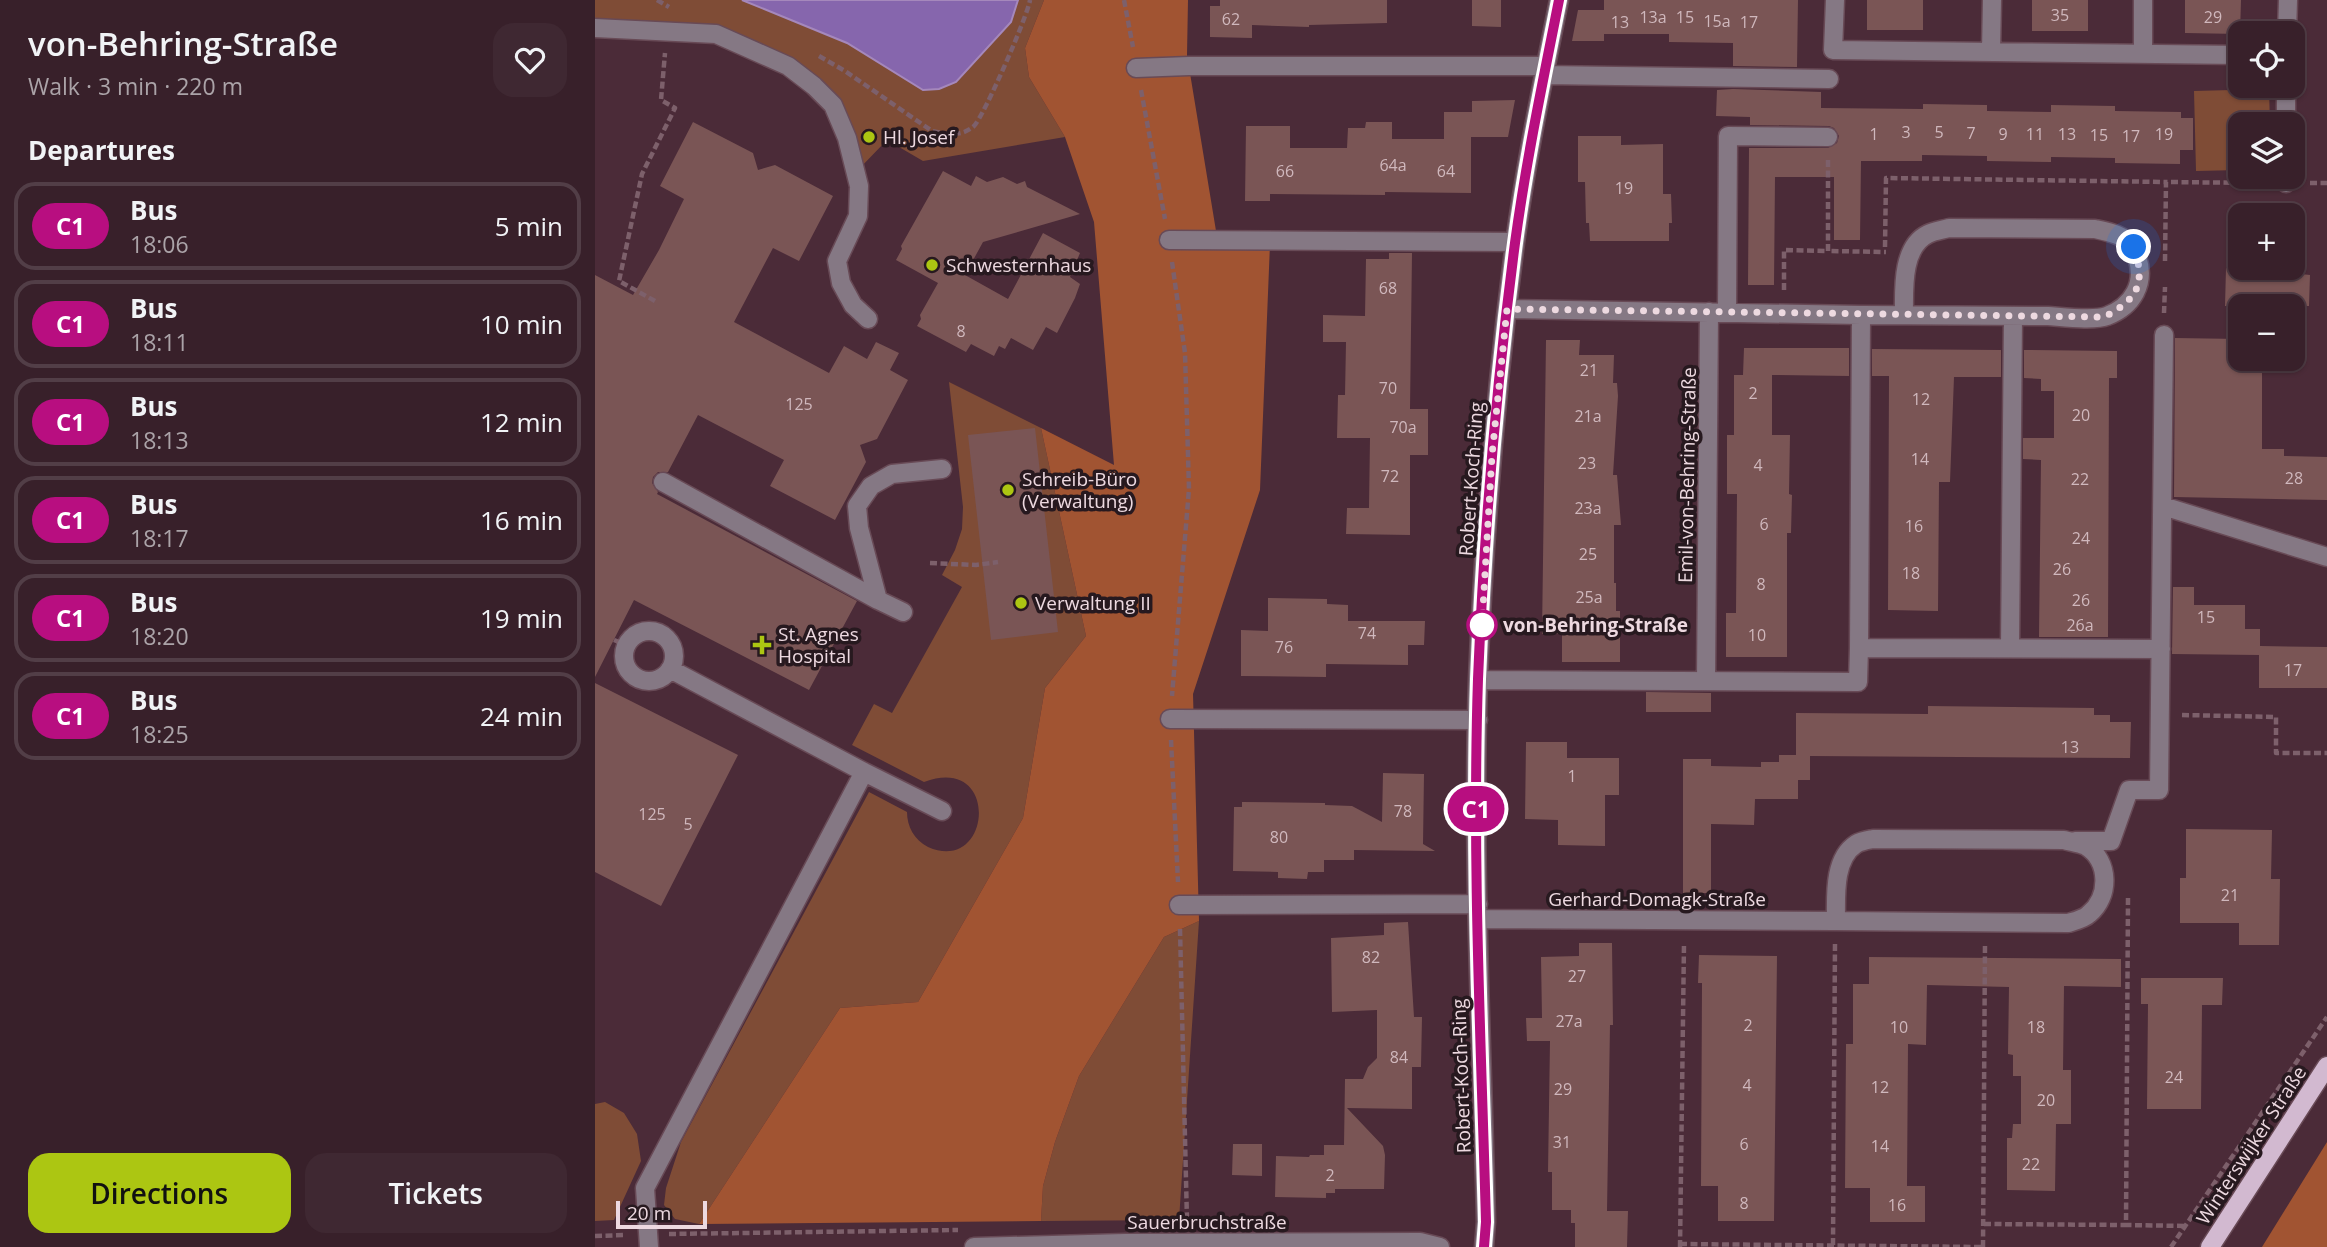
<!DOCTYPE html>
<html lang="en">
<head>
<meta charset="utf-8">
<style>
  :root { --surface:#38202a; --page:#3f2832; --text:#f1f3f6; --muted:#aba3a8; --line:#523e47; --accent:#acc612 }
  body { margin:0; font-family:"Open Sans",sans-serif; background:var(--page); color:var(--text); height:100vh; display:flex; flex-direction:column; font-size:26px; white-space:nowrap }
  * { box-sizing:border-box; margin:0 }
  p { font-size:23px; color:var(--muted) }
  .icon { flex:none; width:38px; height:38px; fill:none; stroke:currentColor; stroke-width:2; stroke-linecap:round; stroke-linejoin:round }
  .map { position:relative; flex:1; overflow:hidden }
  .drawer { display:flex; flex-direction:column; background:var(--surface); width:595px }
  .drawer>* { flex:none }
  .badge { padding:0 14px; border-radius:23px; font-size:24px; line-height:46px }
  .controls { position:absolute; left:1633px; top:21px; display:grid; gap:14px }
  .controls a { display:grid; place-items:center; width:77px; height:77px; border-radius:14px; background:var(--surface); box-shadow:0 2px 5px #0004,0 0 0 2px var(--line); font-size:35px }
  .scale { position:absolute; left:21px; bottom:18px; width:91px; box-sizing:border-box; padding-left:7px; border:4px solid #edd9e0; border-top:0; font-size:19px; line-height:24px; white-space:nowrap; color:#edd9e0; -webkit-text-stroke:5px #27191f; paint-order:stroke }
  .you { position:absolute; width:35px; height:35px; margin:-18px; border:5px solid #fff; border-radius:50%; background:#1a73e8; box-shadow:0 0 0 10px #1a73e833 }
  .map>.badge { position:absolute; translate:-50% -50%; box-shadow:0 0 0 4px #fff }
  h2 { padding:0 28px; font-size:26px; line-height:63px }
  .round { display:grid; place-items:center; flex:none; width:74px; height:74px; border-radius:21px; background:var(--page) }
  .overview { display:flex; align-items:center; justify-content:space-between; height:119px; padding:0 28px }
  h1 { font-size:33px; font-weight:600; line-height:52px }
  .button { display:flex; gap:14px; margin-top:auto; padding:14px 28px }
  .button a { flex:1; height:80px; border-radius:21px; background:var(--accent); color:#111; font-size:28px; font-weight:600; line-height:80px; text-align:center }
  .button a+a { background:var(--page); color:var(--text) }
  ul { padding:0; list-style:none }
  li { display:flex; align-items:center; gap:21px; height:88px; margin:0 14px 10px; padding:0 14px; border:4px solid var(--line); border-radius:21px }
  li div { flex:1 }
  li b { display:block; font-size:26px }
  li em { font-style:normal }
  li .badge { min-width:77px; font-weight:700; text-align:center }
  main { display:flex; flex:1; min-height:0 }
  .map>svg:first-child { display:block }
</style>
</head>
<body>
<main>
<section class="drawer">
<div class="overview"><div><h1>von-Behring-Straße</h1><p>Walk · 3 min · 220 m</p></div><a class="round"><svg class="icon" aria-label="heart" viewBox="0 0 24 24"><path d="M12 20l-8-8c-3-5 5-10 8-4 3-6 11-1 8 4z"/></svg></a></div>
<h2>Departures</h2>
<ul>
<li><span class="badge" style="background:#b80e80;color:#fff">C1</span><div><b>Bus</b><p>18:06</p></div><em>5 min</em></li>
<li><span class="badge" style="background:#b80e80;color:#fff">C1</span><div><b>Bus</b><p>18:11</p></div><em>10 min</em></li>
<li><span class="badge" style="background:#b80e80;color:#fff">C1</span><div><b>Bus</b><p>18:13</p></div><em>12 min</em></li>
<li><span class="badge" style="background:#b80e80;color:#fff">C1</span><div><b>Bus</b><p>18:17</p></div><em>16 min</em></li>
<li><span class="badge" style="background:#b80e80;color:#fff">C1</span><div><b>Bus</b><p>18:20</p></div><em>19 min</em></li>
<li><span class="badge" style="background:#b80e80;color:#fff">C1</span><div><b>Bus</b><p>18:25</p></div><em>24 min</em></li>
</ul>
<div class="button"><a>Directions</a><a>Tickets</a></div>
</section>
<div class="map">
<svg width="1732" height="1247" viewBox="0 0 1732 1247">
  <rect width="100%" height="100%" fill="#4b2b38"/>
  <!-- green -->
  <path fill="#7f4c36" d="M0,0h449l-19,48 4,29 36,60 -142,24 -36,-21 -29,30 -22,-67 -121,-78 -120,-6z
    M1674,89l1,35h-30v46l-44,1 -2,-80z
    M354,382l92,46 45,208 -41,52 -22,130 -105,184 -78,6 -141,216 -24,-5 -11,-14 2,-17 15,-46 188,-350 38,20c0,14 7,28 21,35 64,28 73,-94 -4,-65l-72,-37 22,-41 18,9 70,-126 -20,-12 13,-25 7,-21 1,-22z
    M604,921l-20,299 -138,1 2,-35 12,-44 24,-66 85,-139z
    M10,1102l19,11 13,21 4,27 -27,59 -19,1v-117z"/>
  <!-- forest -->
  <path fill="#a15432" d="M449,0h144l-1,55 31,188 52,1 -10,246 -67,204 6,227 -35,16 -85,139 -24,66 -12,44 -2,35 -342,3 141,-216 78,-6 105,-184 22,-130 41,-52 -45,-208 73,37 -20,-243 -29,-85 -36,-60 -4,-29z
    M1732,1142v105h-65z"/>
  <!-- water -->
  <path fill="#8666ad" stroke="#a588bc" stroke-width="2" d="M147,0h276l-7,22 -55,60 -17,7 -16,1 -76,-47z"/>
  <!-- building -->
  <path fill="#7a5555" d="M625,0h167v23l-78,2v2l-57,-2v13l-42,-1v-31h10z
    M877,0h29v27l-29,-1z
    M1009,0h194l-1,67 -64,-1v-23l-64,-1v-8h-65v7h-32l6,-31h26z
    M1272,0h56v30h-56z
    M1437,0h56v31h-56z
    M1590,0h56l-1,34 -55,-1z
    M1138,89l88,3v16l102,1v-5l64,1v6l64,1v-7l64,1v5l66,1v6h12v32h-13v14l-65,-1v-5l-64,-1v5l-64,-1v-5l-65,-1v6h-61l-1,79h-26v-63h-59l-1,108h-26l1,-137h79l9,-5 2,-7 -5,-8 -5,-2 -79,-1v-8l-34,-1 1,-26z
    M920,100l-7,37h-37v56l-86,-1v3l-115,-1v7h-25l1,-75h44v22h57l1,-20h17l1,-6h26v17h52v-27h28v-11z
    M98,122l60,31 5,17 17,-5 58,31 -34,65 -26,-13 -39,74 95,51 15,-27 23,13 9,-17 23,11 -9,17 18,10 -31,59 -17,6 6,17 -31,58 -65,-34 14,-26 -86,-45 -30,57h-10l-5,5 -1,6 6,9 -1,2 200,107 -48,89 -175,-90 -39,77v-402l38,20 26,-45 25,-51 -24,-13z
    M983,136h43v9l42,-1v50h8l1,29h-3v18h-79l-1,-18h-3l-1,-41h-7z
    M348,171l28,15 5,-10 11,6 16,-5 14,7 8,-3 2,6 53,27 -97,28 -18,33 43,24 35,-66 37,20 -10,24 10,7 -5,14 -18,35 -11,-6 -13,23 -22,-12 -6,11 -6,-3 -5,10 -23,-12 -5,8 -49,-26 4,-7 -1,-4 18,-32 -42,-23 6,-11 -1,-3z
    M794,253h23l-2,156h18v46h-18v80l-64,-1 1,-26h22l1,-70h-33l1,-43h7l1,-53h-23v-27l42,1 1,-57h23z
    M1631,268h75v6l9,1 -1,31h-84z
    M1580,338l65,1v28h22v82h22v7l43,1v43l-153,-3z
    M951,340h34l-1,15h35l-1,28h4l1,13 -5,79h4l4,50h-7v58h2v28h4v51h-58v-28h-20z
    M1149,348h105v28l-77,-1v60h18l-1,59 3,1 -1,38h-4v124h-61v-44h10l1,-119h-10v-59h7v-60h9z
    M1277,349l129,1v27h-47l-4,105h-11l-1,129 -50,-1 1,-234h-17z
    M1429,350l93,1v27h-8l-1,259h-69l2,-177 -18,-1v-21h31v-47h-13v-12l-17,-1z
    M440,428l23,204 -67,8 -23,-205z
    M1578,587h21v18h51v24h15v17l67,1v41h-68v-33l-87,-1z
    M673,598l59,1v5l21,1v16h77l-1,24h-16v20l-82,-1v13l-85,-1v-46l27,1z
    M0,683l143,72 -77,151 -66,-34z
    M1051,692l65,1v19h-65z
    M1333,706l166,2v7h16v7h21l-1,36 -320,-2v24h-12v19h-43l-1,26 -43,-1v69h-28v-134h28v7l50,1v-5h18v-7h17v-42l132,1z
    M931,742h41v16h52v37h-14v51l-47,-1v-25l-33,-1z
    M788,773l41,1 -1,70 12,7 -81,-1v10h-30v12h-16l-1,7 -29,-1v-6l-45,-1 1,-64h8v-5l83,1v2l27,1 30,16z
    M1591,829l86,1 -1,49h9l-1,66h-40v-22h-59v-45h6z
    M813,922l6,95h8l-1,50h-9v42l-65,-1 36,38 2,9 -1,34h-49v4h-9v5l-51,-1 1,-41 33,1 1,-2h14v-10h20l1,-66h18l5,-12 9,-9v-48l-45,2 -1,-74 53,-3v-12z
    M984,943h33l1,82h-3l-3,186h21l-1,36h-52v-24h-4v-13h-19v-38h-4l2,-131h-23l-1,-23h16l-1,-61 38,-1z
    M1104,955l78,1 -3,265h-56v-35h-17l1,-203h-4z
    M1274,957l252,2v28l-57,-1 -1,84h8v54h-15l-1,67 -48,-1v-52h5l1,-14h8v-48h-8v-21l-5,-1 1,-67 -82,-2 -1,60 -18,-1 -1,142h18v36h-55v-34h-25l1,-144h7v-60h16z
    M1546,978h82l-1,27h-20l-1,104h-54l1,-105h-7z
    M638,1144h29v32l-30,-1z"/>
  <g fill="none" stroke-linecap="round" stroke-linejoin="round">
    <defs>
      <path id="minor" d="M1240,0l-2,50 407,5
        M0,28l121,6 72,32 26,20 19,19 14,33 12,48 -1,30 -21,45 4,22 12,22 15,14
        M1692,33l1,-33
        M1396,52l1,-52
        M1548,54v-54
        M541,68l53,-2h357
        M949,75l285,4
        M1691,124v-38
        M1691,183v-6
        M574,240l346,2
        M912,309l354,6c62,0 125,1 187,1 15,1 46,5 59,0 26,-10 39,-33 30,-59 0,-2 -3,-9 -4,-10 -8,-12 -24,-15 -38,-18l-146,-1c-7,2 -15,3 -21,6 -27,13 -24,57 -24,81
        M1132,313l1,-177 100,1
        M68,482l215,118
        M1568,506l164,51
        M308,612l-25,-12 -19,-72 -2,-22 14,-20 21,-12 50,-5
        M29 656a25 25 0 1 1 50 0a25 25 0 1 1-50 0Z
        M1264,648l2,-333
        M1415,648l3,-332
        M75,669l194,103
        M883,680l380,2 1,-34 302,1
        M1111,681l3,-369
        M575,719l308,1
        M1278,839l191,1c7,2 16,3 22,6 24,15 24,51 3,68 -5,5 -14,7 -21,9l-232,-2c0,-24 -3,-62 20,-77 5,-3 12,-4 17,-5z
        M1480,841h36l18,-51h30l5,-455
        M584,905l299,-1
        M883,919l358,2
        M54,1247l-4,-59 219,-416 78,39
        M379,1247l151,-4 295,-1 20,5
        M889,1247l2,-25c-4,-181 -14,-362 -8,-543 6,-145 18,-292 37,-436 11,-82 28,-162 44,-243"/>
      <path id="major" d="M1615,1247l117,-181"/>
    </defs>
    <!-- minor casing -->
    <use href="#minor" stroke="#684a56" stroke-width="21"/>
    <!-- major casing -->
    <use href="#major" stroke="#684a56" stroke-width="21"/>
    <!-- path -->
    <path stroke="#7d606b" stroke-width="4.5" stroke-dasharray="7 3.5" stroke-linecap="butt" d="M62,0l12,7
      M529,0l9,47
      M224,56l26,15 87,60c15,3 30,6 42,-5 10,-10 54,-111 56,-126
      M546,90l24,129
      M1233,160v91l58,1
      M1715,183h17
      M1290,247l1,-69 280,4
      M1570,261l1,-79 97,1
      M577,262l13,91 4,136 -17,207
      M1189,290v-40l44,1
      M60,301l-36,-20 23,-107 33,-66 -14,-8 4,-47
      M1569,313l1,-26
      M335,563l46,2 22,-3
      M19,640l12,5
      M1587,715l94,2v36h51
      M576,740l7,142
      M1533,898l-2,327 60,1
      M585,929l7,292
      M1389,1224l142,1
      M74,1234l289,-4
      M0,1236l31,-1
      M1085,1244l303,3
      M1238,1245l2,-303
      M1085,1247l4,-304
      M1388,1247l2,-304
      M1576,1247l156,-230"/>
    <!-- minor -->
    <use href="#minor" stroke="#857884" stroke-width="18"/>
    <!-- major -->
    <use href="#major" stroke="#d2b9d0" stroke-width="18"/>
  </g>
  <g fill="none" stroke-linecap="round" stroke-linejoin="round">
    <defs>
      <path id="line" d="M889,1247l2,-25c-5,-181 -14,-362 -8,-543 6,-145 18,-292 37,-436 11,-82 28,-162 44,-243"/>
    </defs>
    <!-- line casing -->
    <use href="#line" stroke="#fff" stroke-width="16"/>
    <!-- line -->
    <use href="#line" stroke="#b80e80" stroke-width="10"/>
    <!-- walk -->
    <path stroke="#edd9e0" stroke-width="7" stroke-dasharray="0 12.6" d="M887,625l10,-170 15,-146 597,8c34,-18 42,-33 30,-70"/>
  </g>
  <!-- markers -->
  <g fill="#acc612" stroke="#27191f" stroke-width="2.5">
    <circle cx="274" cy="137" r="7"/>
    <circle cx="337" cy="265" r="7"/>
    <circle cx="413" cy="490" r="7"/>
    <circle cx="426" cy="603" r="7"/>
    <path d="M163.5 634.5h7v7h7v7h-7v7h-7v-7h-7v-7h7z"/>
  </g>
  <circle fill="#fff" stroke="#b80e80" stroke-width="3.5" cx="887" cy="625" r="14"/>
  <g text-anchor="middle" dominant-baseline="central" stroke-width="7" stroke-linejoin="round" paint-order="stroke">
    <!-- number labels -->
    <g font-size="16" fill="#d0b8bd">
      <text x="1465" y="15">35</text>
      <text x="1058" y="17">13a</text>
      <text x="1090" y="17">15</text>
      <text x="1618" y="17">29</text>
      <text x="636" y="19">62</text>
      <text x="1122" y="21">15a</text>
      <text x="1025" y="22">13</text>
      <text x="1154" y="22">17</text>
      <text x="1311" y="132">3</text>
      <text x="1344" y="132">5</text>
      <text x="1376" y="133">7</text>
      <text x="1279" y="134">1</text>
      <text x="1408" y="134">9</text>
      <text x="1440" y="134">11</text>
      <text x="1472" y="134">13</text>
      <text x="1569" y="134">19</text>
      <text x="1504" y="135">15</text>
      <text x="1536" y="136">17</text>
      <text x="798" y="165">64a</text>
      <text x="690" y="171">66</text>
      <text x="851" y="171">64</text>
      <text x="1029" y="188">19</text>
      <text x="793" y="288">68</text>
      <text x="366" y="331">8</text>
      <text x="994" y="370">21</text>
      <text x="793" y="388">70</text>
      <text x="1158" y="393">2</text>
      <text x="1326" y="399">12</text>
      <text x="204" y="404">125</text>
      <text x="1486" y="415">20</text>
      <text x="993" y="416">21a</text>
      <text x="808" y="427">70a</text>
      <text x="1325" y="459">14</text>
      <text x="992" y="463">23</text>
      <text x="1163" y="465">4</text>
      <text x="795" y="476">72</text>
      <text x="1699" y="478">28</text>
      <text x="1485" y="479">22</text>
      <text x="993" y="508">23a</text>
      <text x="1169" y="524">6</text>
      <text x="1319" y="526">16</text>
      <text x="1486" y="538">24</text>
      <text x="993" y="554">25</text>
      <text x="1467" y="569">26</text>
      <text x="1316" y="573">18</text>
      <text x="1166" y="584">8</text>
      <text x="994" y="597">25a</text>
      <text x="1486" y="600">26</text>
      <text x="1611" y="617">15</text>
      <text x="1485" y="625">26a</text>
      <text x="772" y="633">74</text>
      <text x="1162" y="635">10</text>
      <text x="689" y="647">76</text>
      <text x="1698" y="670">17</text>
      <text x="1475" y="747">13</text>
      <text x="977" y="776">1</text>
      <text x="808" y="811">78</text>
      <text x="57" y="814">125</text>
      <text x="93" y="824">5</text>
      <text x="684" y="837">80</text>
      <text x="1635" y="895">21</text>
      <text x="776" y="957">82</text>
      <text x="982" y="976">27</text>
      <text x="974" y="1021">27a</text>
      <text x="1153" y="1025">2</text>
      <text x="1304" y="1027">10</text>
      <text x="1441" y="1027">18</text>
      <text x="804" y="1057">84</text>
      <text x="1579" y="1077">24</text>
      <text x="1152" y="1085">4</text>
      <text x="1285" y="1087">12</text>
      <text x="968" y="1089">29</text>
      <text x="1451" y="1100">20</text>
      <text x="967" y="1142">31</text>
      <text x="1149" y="1144">6</text>
      <text x="1285" y="1146">14</text>
      <text x="1436" y="1164">22</text>
      <text x="735" y="1175">2</text>
      <text x="1149" y="1203">8</text>
      <text x="1302" y="1205">16</text>
    </g>
    <!-- poi labels -->
    <g font-size="19" fill="#edd9e0" stroke="#27191f" text-anchor="start">
      <text x="288" y="137">Hl. Josef</text>
      <text x="351" y="265">Schwesternhaus</text>
      <text x="427" y="479">Schreib-Büro<tspan x="427" dy="22">(Verwaltung)</tspan></text>
      <text x="440" y="603">Verwaltung II</text>
      <text x="183" y="634">St. Agnes<tspan x="183" dy="22">Hospital</tspan></text>
    </g>
    <!-- street labels -->
    <g font-size="19" fill="#edd9e0" stroke="#27191f">
      <text transform="translate(1092 475) rotate(-89)">Emil-von-Behring-Straße</text>
      <text transform="translate(876 479) rotate(-86)">Robert-Koch-Ring</text>
      <text x="1062" y="899">Gerhard-Domagk-Straße</text>
      <text transform="translate(866 1076) rotate(-92)">Robert-Koch-Ring</text>
      <text transform="translate(1656 1145) rotate(-57)">Winterswijker Straße</text>
      <text x="612" y="1222">Sauerbruchstraße</text>
    </g>
    <!-- stop labels -->
    <g font-size="19" font-weight="bold" fill="#edd9e0" stroke="#27191f" text-anchor="start">
      <text x="908" y="625">von-Behring-Straße</text>
    </g>
  </g>
</svg>
<div class="controls">
<a><svg class="icon" aria-label="locate" viewBox="0 0 24 24"><circle cx="12" cy="12" r="6"/><path d="M12 2v4M12 18v4M2 12h4M18 12h4"/></svg></a>
<a><svg class="icon" aria-label="layers" viewBox="0 0 24 24"><path d="M12 4l9 5-9 5-9-5zM3 14l9 5 9-5"/></svg></a>
<a>+</a>
<a>−</a>
</div>
<div class="scale">20 m</div>
<div class="you" style="left:1539px;top:247px"></div>
<b class="badge" style="left:881px;top:809px;background:#b80e80;color:#fff">C1</b>
</div>
</main>
</body>
</html>
